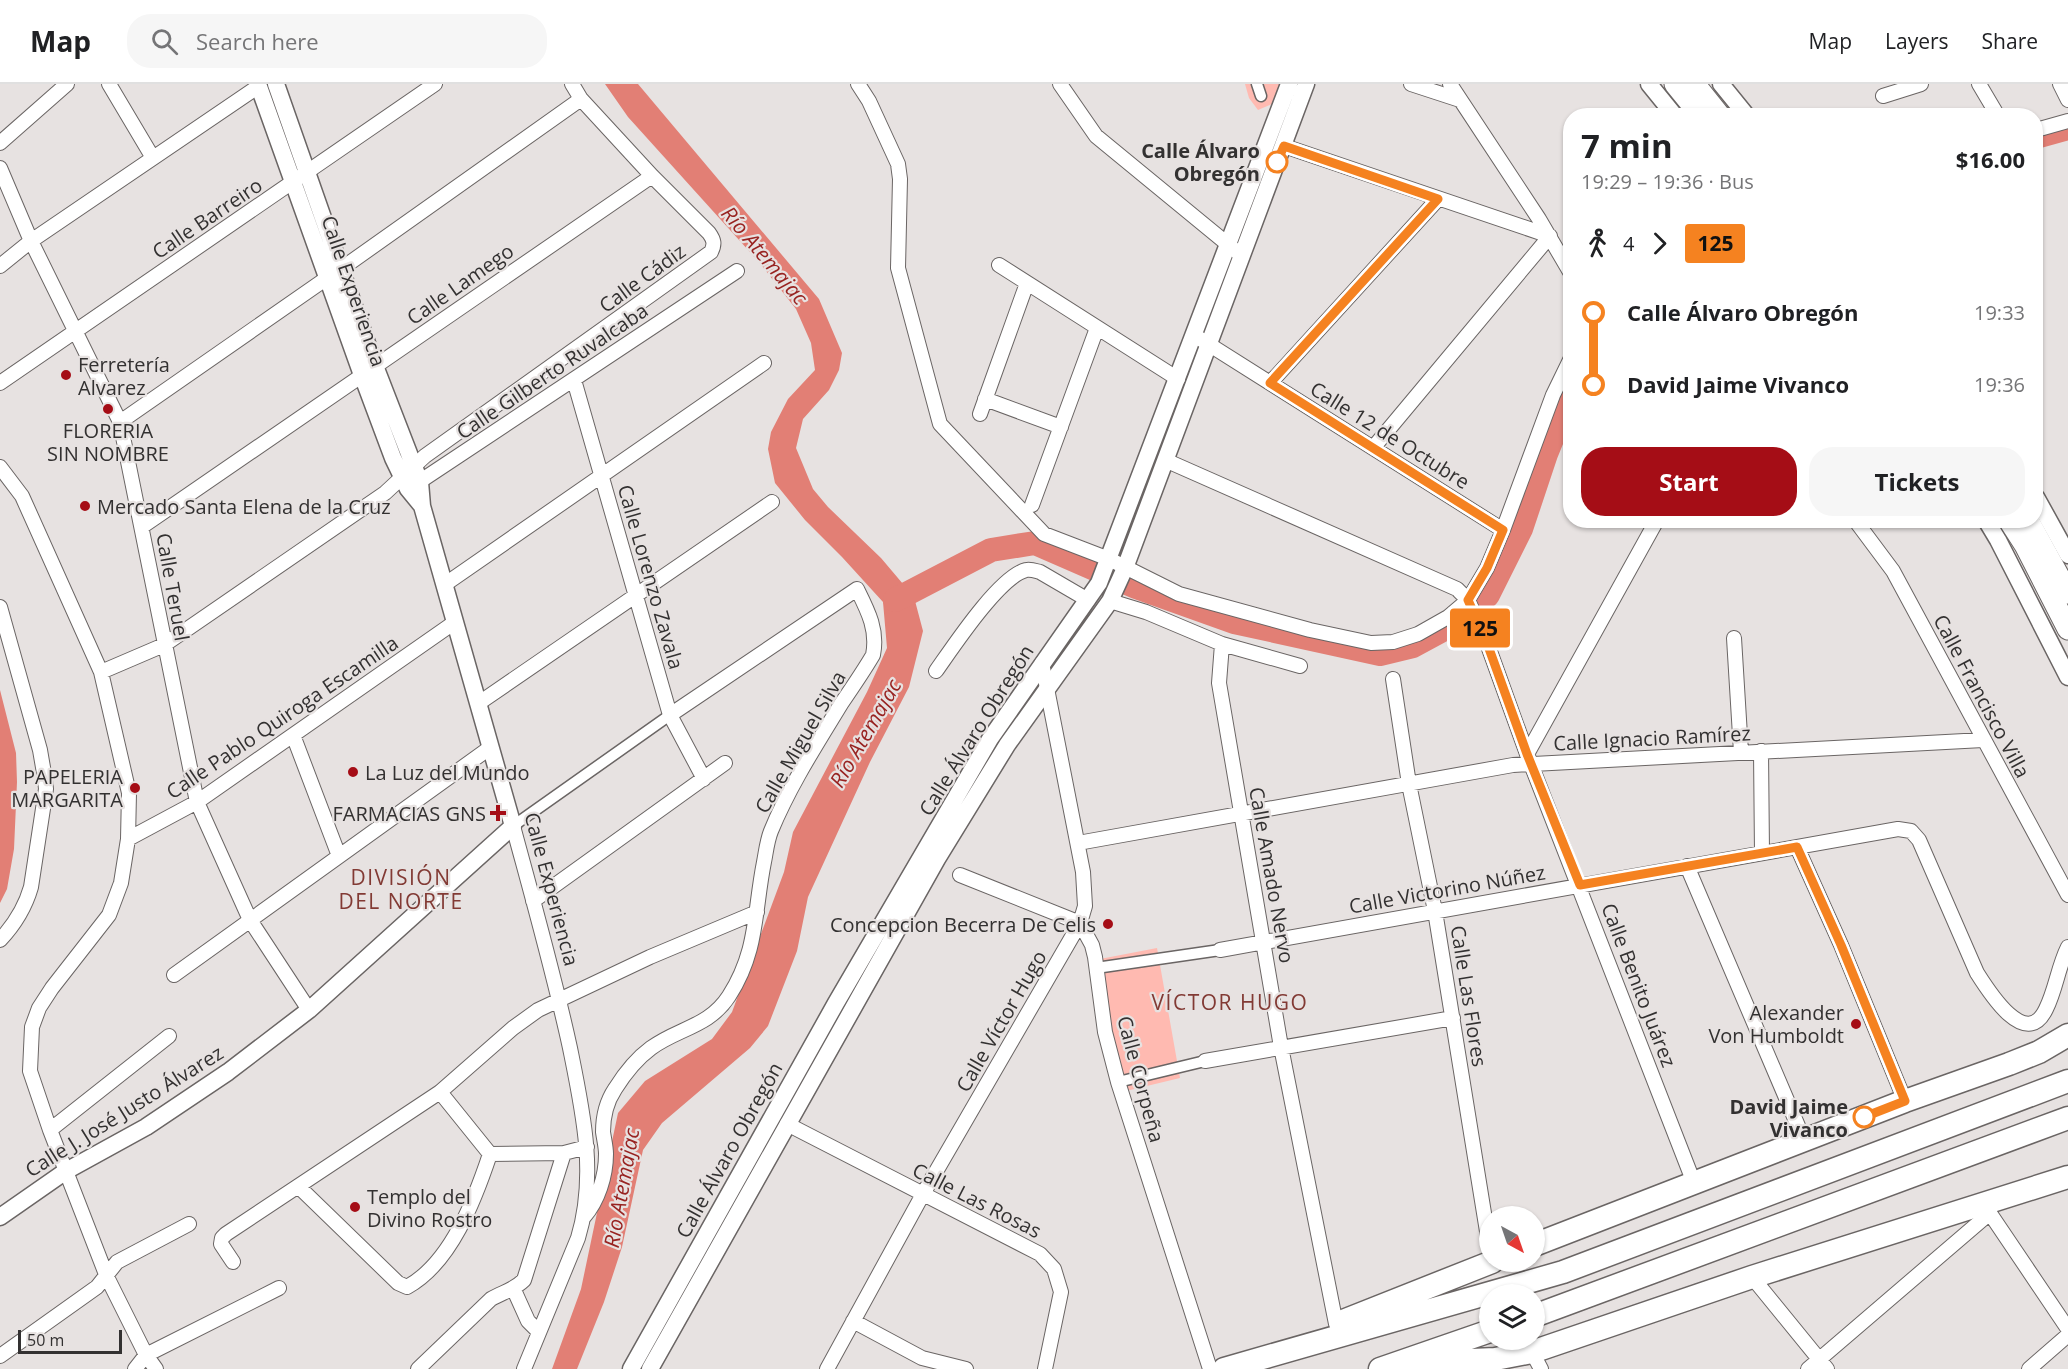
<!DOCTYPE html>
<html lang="en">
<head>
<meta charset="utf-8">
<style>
  :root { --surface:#fff; --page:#f6f6f6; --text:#202124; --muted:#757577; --line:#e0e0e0; --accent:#a50d16 }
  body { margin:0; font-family:"Open Sans",sans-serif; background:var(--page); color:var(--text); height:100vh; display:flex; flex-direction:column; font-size:22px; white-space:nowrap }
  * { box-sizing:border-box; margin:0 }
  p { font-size:20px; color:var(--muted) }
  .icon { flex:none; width:33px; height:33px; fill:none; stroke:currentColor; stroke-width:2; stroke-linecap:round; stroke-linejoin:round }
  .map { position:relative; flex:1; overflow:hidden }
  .panel { position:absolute; left:1563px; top:24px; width:480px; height:420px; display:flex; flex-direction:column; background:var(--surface); border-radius:24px; box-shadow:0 2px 4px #0004 }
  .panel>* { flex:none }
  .badge { padding:0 12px; border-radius:4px; font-size:21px; line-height:39px }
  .needle { width:39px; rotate:140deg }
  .controls { position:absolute; left:1479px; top:1122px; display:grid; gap:12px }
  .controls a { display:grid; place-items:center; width:66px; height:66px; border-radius:50%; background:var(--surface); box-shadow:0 2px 4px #0004; font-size:30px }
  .scale { position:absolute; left:18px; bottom:15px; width:104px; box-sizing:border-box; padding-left:6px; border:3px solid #333131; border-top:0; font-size:16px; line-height:21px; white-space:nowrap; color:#333131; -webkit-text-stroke:4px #e7e2e1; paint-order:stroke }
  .map>.badge { position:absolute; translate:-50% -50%; box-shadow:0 0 0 3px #fff }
  .legs { display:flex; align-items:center; gap:9px; height:66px; padding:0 18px; font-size:20px }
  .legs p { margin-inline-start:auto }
  .overview { display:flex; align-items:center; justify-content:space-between; height:102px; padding:0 18px }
  h1 { font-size:33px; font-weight:700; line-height:45px }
  .button { display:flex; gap:12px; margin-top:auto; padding:12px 18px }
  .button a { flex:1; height:69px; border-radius:24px; background:var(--accent); color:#fff; font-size:24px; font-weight:700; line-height:69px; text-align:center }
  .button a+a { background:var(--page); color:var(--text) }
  ul { padding:0 18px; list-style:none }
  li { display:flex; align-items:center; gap:21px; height:72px; font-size:22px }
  li i { display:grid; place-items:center; width:9px; height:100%; margin:0 8px; background:currentColor }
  li i::after { content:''; width:15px; height:15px; margin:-8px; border:4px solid; border-radius:50%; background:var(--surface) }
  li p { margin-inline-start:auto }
  li:first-child i { background:linear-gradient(#0000 50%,currentColor 0) }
  li:last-child i { background:linear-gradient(currentColor 50%,#0000 0) }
  header { display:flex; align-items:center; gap:36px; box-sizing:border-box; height:84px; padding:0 30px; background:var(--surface); border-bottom:2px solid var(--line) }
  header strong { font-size:28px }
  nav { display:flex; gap:33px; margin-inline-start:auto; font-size:21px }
  .search { width:420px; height:54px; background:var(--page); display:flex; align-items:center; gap:15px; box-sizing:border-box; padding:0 21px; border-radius:24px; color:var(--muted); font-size:22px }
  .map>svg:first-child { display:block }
</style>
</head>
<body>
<header>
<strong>Map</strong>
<div class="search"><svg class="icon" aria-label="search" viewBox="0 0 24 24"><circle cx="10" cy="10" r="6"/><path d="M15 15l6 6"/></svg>Search here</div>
<nav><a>Map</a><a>Layers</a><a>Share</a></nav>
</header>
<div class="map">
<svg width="2068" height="1285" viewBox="0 0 2068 1285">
  <rect width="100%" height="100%" fill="#e7e2e1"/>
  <!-- green -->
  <path fill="#ffbab1" d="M1245,0h36l-4,18 -19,8 -9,-12z
    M1157,864l23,130 -54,13 -14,-62 -12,-70z"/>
  <!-- water -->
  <path fill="#e27f75" d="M605,0h33l181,215 23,54 -3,17 -10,20 -26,29 -7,29 17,41 15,18 53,51 33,39 9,34 -14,56 -39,75 -62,135 -11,54 -29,75 -18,22 -88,75 -19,27 -21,97 -18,55 -27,67h-25l29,-80 37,-176 27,-32 67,-42 20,-27 52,-140 9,-40 74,-140 20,-44 -4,-46 -41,-45 -37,-37 -30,-37 -7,-34 3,-17 17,-33 27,-29 -4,-27 -15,-34 -38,-48 -130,-144z
    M0,606l16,63 1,29 -3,67 -7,40 -7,14z"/>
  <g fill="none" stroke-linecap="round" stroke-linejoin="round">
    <!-- river -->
    <path stroke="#e27f75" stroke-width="24" d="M2036,53l32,-9
      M895,516l96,-50 44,-7 101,44 98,35 146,32 33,-8 50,-27 25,-24 33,-66 25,-75 24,-59"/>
    <defs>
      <path id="pedestrian" d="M1257,0l4,12
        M513,742l157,-111
        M1096,884l124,-18
        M1118,998l87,-21"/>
      <path id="minor" d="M109,0l44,74
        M858,0l11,17 29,63 2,15 -2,89 42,156 104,110 65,25 70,35 131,36 61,13 22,-1 25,-8 30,-17 20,-17 19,-32 16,-38 50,-135 17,-35
        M1060,0l36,52 146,120
        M1411,0l49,16
        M1450,0l89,135 31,53
        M1979,0l19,32
        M2060,0l8,16
        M1883,12l38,-12
        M2036,46l32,-9
        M0,59l67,-59
        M1284,62l266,90 -177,212
        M0,84l31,73 89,181 77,380 53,118 59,90
        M999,181l179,114
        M0,182l31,-25 228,-155
        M341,185l240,-170
        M1194,251l309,195
        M574,296l96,335 34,64
        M0,299l435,-299
        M1270,299l168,-184
        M985,315l76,28
        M980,330l47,-131
        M120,338l207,-144
        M1165,376l292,129 11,11 19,43 40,111 167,429
        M0,383l22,29 79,176 28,121 -1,46 -7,44 -12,32 -57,73 -13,20 -7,19 -2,44 20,59 57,147 39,78 10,14
        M413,402l324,-215
        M1032,421l65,-177
        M1855,436l38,51 175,324
        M143,442l509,-350
        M444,501l320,-222
        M1110,517l36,11 76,32 78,22
        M0,523l40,143 5,29 1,10 -15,98c-6,21 -16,37 -31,53
        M1734,554l7,114
        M1222,560l-3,39 62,364 55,277
        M936,587c17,-24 63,-94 90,-101 5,-1 10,1 14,2l48,28
        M101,588l63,-27 221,-152 40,-37 286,-204c4,-8 3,-12 -2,-19l-57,-57 -71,-77 -9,-15
        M1393,595l16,105 26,127 55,339
        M479,619l293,-201
        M293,651l46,121
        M1761,667l1,102
        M1527,670l130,-234
        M513,742c20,74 41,148 57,222 13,64 27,127 8,190l-54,131
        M128,755l69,-37 258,-180
        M1078,759l435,-78 470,-25
        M1797,763l44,98 64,156
        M1687,782l117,274
        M960,791l120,48 12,22 3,12 10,75 13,50 92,287
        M533,817l192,-138
        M1220,866l678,-121 13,2 8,9 58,133c12,19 49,78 69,36 10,-20 12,-42 22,-62
        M174,891l317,-228
        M1205,977l248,-43
        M440,1008l50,62
        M787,1040l253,130 14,15 7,23 -16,77
        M50,1046l119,-94
        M490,1070l74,-1 23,-6
        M299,1103l99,96 9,4c44,-24 68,-88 83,-133
        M1985,1122l83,123
        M584,1133c14,-16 22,-41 22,-63 0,-7 -2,-15 -3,-22 0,-15 4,-31 12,-43 10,-16 21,-30 36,-41 27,-20 58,-21 78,-52 29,-45 25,-84 35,-134 2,-10 3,-21 7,-31 18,-44 45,-86 70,-127 11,-16 22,-32 32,-49 5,-25 -5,-44 -16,-66l-187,126
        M233,1178l-12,-18 1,-6 4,-4 214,-142 73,-64 25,-18 112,-53 107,-45
        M1752,1193l75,92
        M514,1206l14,31 11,11
        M853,1237l69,37 44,11
        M1532,1268l9,17
        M0,1272l97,-69 20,-25 72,-38
        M135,1285l11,-14 133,-67
        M418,1285l73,-70c12,-7 23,-9 33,-19l40,-127
        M827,1285l96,-175 157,-271 5,-17 -2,-34 -41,-209
        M1808,1285l182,-156
        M2029,1285l39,-34"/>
      <path id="tertiary" d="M258,0l104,291 31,83 15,31 14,17
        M1649,0l26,32
        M1721,0l26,32
        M2036,413l32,58
        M1986,436l12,20 70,137
        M0,1133l66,-46 80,-44 82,-55 81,-62 204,-184 -91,-320 -2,-24 -45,-116 -99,-282
        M631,1285l205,-366 154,-264 109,-156 190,-499
        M650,1285l287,-510 70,-114 103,-144 15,-33 181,-484"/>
      <path id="primary" d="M1675,0l26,32
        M1696,2l24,30
        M2009,436l16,25 43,84
        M2028,436l40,73"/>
      <path id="trunk" d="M1534,1161l371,-144 104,-37 30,-12 29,-17
        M1534,1232l534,-198
        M1343,1237l149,-59
        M1224,1285l339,-97 505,-191
        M1380,1285l110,-38
        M1397,1285l52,-8 46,-2 37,-7 220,-75 316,-100"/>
    </defs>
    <!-- pedestrian casing -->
    <use href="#pedestrian" stroke="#6a6564" stroke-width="13"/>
    <!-- minor casing -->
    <use href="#minor" stroke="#6a6564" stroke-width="16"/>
    <!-- tertiary casing -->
    <use href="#tertiary" stroke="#6a6564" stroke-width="19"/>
    <!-- primary casing -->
    <use href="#primary" stroke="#6a6564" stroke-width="23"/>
    <!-- trunk casing -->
    <use href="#trunk" stroke="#6a6564" stroke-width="25"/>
    <!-- pedestrian -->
    <use href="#pedestrian" stroke="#fff" stroke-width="10"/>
    <!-- minor -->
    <use href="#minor" stroke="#fff" stroke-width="14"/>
    <!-- tertiary -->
    <use href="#tertiary" stroke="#fff" stroke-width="16"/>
    <!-- primary -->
    <use href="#primary" stroke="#fff" stroke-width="21"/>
    <!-- trunk -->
    <use href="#trunk" stroke="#fff" stroke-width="22"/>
  </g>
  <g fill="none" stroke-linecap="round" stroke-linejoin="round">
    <defs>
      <path id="line-1" d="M1277,78l7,-16 154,53 -168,184 233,147 -16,38 -19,32 19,43 40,111 53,131 217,-38 44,98 64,156 -41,16"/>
    </defs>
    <!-- line-1 casing -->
    <use href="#line-1" stroke="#fff" stroke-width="14"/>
    <!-- line-1 -->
    <use href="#line-1" stroke="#f58220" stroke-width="9"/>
  </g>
  <!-- markers -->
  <g fill="#fff" stroke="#f58220" stroke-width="3">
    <circle cx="1277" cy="78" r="10"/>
    <circle cx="1864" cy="1033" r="10"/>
  </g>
  <g fill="#a50d16" stroke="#e7e2e1" stroke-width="2">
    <circle cx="66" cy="291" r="6"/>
    <circle cx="108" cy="325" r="6"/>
    <circle cx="85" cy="422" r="6"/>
    <circle cx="353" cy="688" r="6"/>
    <circle cx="135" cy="704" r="6"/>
    <path d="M495 720h6v6h6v6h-6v6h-6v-6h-6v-6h6z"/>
    <circle cx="1108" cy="840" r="6"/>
    <circle cx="1856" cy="940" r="6"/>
    <circle cx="355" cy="1123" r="6"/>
  </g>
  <g text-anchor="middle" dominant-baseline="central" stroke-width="4.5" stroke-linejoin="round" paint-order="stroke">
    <!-- stop labels -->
    <g font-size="20" font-weight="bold" fill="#333131" stroke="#e7e2e1" text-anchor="end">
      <text x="1260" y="66">Calle Álvaro<tspan x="1260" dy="23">Obregón</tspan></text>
      <text x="1848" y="1022">David Jaime<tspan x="1848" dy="23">Vivanco</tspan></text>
    </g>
    <!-- street labels -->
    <g font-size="20" fill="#333131" stroke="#e7e2e1">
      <text transform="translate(207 134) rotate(-34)">Calle Barreiro</text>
      <text transform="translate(642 194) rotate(-36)">Calle Cádiz</text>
      <text transform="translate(460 200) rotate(-35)">Calle Lamego</text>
      <text transform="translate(354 207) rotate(71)">Calle Experiencia</text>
      <text transform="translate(552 287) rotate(-34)">Calle Gilberto Ruvalcaba</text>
      <text transform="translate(1390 351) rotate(32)">Calle 12 de Octubre</text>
      <text transform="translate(651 493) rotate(74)">Calle Lorenzo Zavala</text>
      <text transform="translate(173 503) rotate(80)">Calle Teruel</text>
      <text transform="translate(1982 612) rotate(62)">Calle Francisco Villa</text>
      <text transform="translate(282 633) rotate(-34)">Calle Pablo Quiroga Escamilla</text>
      <text transform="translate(976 646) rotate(-58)">Calle Álvaro Obregón</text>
      <text transform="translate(1652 654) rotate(-3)">Calle Ignacio Ramírez</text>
      <text transform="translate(800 658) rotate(-60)">Calle Miguel Silva</text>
      <text transform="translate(1272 791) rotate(80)">Calle Amado Nervo</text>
      <text transform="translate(552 805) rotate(75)">Calle Experiencia</text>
      <text transform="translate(1447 805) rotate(-10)">Calle Victorino Núñez</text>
      <text transform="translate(1639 901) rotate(69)">Calle Benito Juárez</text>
      <text transform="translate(1469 912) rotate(81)">Calle Las Flores</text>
      <text transform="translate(1001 937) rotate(-60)">Calle Víctor Hugo</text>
      <text transform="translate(1141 995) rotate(75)">Calle Corpeña</text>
      <text transform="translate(124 1027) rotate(-32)">Calle J. José Justo Álvarez</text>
      <text transform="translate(729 1066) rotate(-61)">Calle Álvaro Obregón</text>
      <text transform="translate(977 1116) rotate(27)">Calle Las Rosas</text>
    </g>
    <!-- poi labels -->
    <g font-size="20" fill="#333131" stroke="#e7e2e1" text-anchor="start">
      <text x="78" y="280">Ferretería<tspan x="78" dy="23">Alvarez</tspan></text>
      <text x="108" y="346" text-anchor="middle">FLORERIA<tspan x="108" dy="23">SIN NOMBRE</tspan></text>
      <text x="97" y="422">Mercado Santa Elena de la Cruz</text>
      <text x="365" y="688">La Luz del Mundo</text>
      <text x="123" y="692" text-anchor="end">PAPELERIA<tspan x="123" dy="23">MARGARITA</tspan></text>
      <text x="486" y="729" text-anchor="end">FARMACIAS GNS</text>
      <text x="1096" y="840" text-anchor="end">Concepcion Becerra De Celis</text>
      <text x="1844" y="928" text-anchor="end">Alexander<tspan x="1844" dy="23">Von Humboldt</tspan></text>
      <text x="367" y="1112">Templo del<tspan x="367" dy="23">Divino Rostro</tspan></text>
    </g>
    <!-- water labels -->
    <g font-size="21" font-style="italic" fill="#982321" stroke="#e7e2e1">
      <text transform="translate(765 171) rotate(50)">Río Atemajac</text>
      <text transform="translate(865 649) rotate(-60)">Río Atemajac</text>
      <text transform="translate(621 1104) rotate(-80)">Río Atemajac</text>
    </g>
    <!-- neighbourhood labels -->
    <g font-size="21" letter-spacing="1.5" fill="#823a34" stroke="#e7e2e1">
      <text x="401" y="793">DIVISIÓN<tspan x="401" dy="24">DEL NORTE</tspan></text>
      <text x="1230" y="918">VÍCTOR HUGO</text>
    </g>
  </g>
</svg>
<div class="controls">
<a><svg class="needle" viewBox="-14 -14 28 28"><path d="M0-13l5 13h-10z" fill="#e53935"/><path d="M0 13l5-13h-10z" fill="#757577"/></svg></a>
<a><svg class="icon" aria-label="layers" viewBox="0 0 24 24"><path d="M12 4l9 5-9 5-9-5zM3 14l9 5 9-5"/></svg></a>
</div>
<div class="scale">50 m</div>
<b class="badge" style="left:1480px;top:544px;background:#f58220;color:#111">125</b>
<section class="panel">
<div class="overview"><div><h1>7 min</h1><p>19:29 – 19:36 · Bus</p></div><b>$16.00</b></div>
<div class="legs"><svg class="icon" aria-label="walk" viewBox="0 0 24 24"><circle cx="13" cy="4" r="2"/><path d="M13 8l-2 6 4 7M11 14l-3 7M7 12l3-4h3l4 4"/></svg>4<svg class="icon" aria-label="forward" viewBox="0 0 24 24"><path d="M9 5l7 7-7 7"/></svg><b class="badge" style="background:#f58220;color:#111">125</b></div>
<ul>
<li><i style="color:#f58220"></i><b>Calle Álvaro Obregón</b><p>19:33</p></li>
<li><i style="color:#f58220"></i><b>David Jaime Vivanco</b><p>19:36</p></li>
</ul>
<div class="button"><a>Start</a><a>Tickets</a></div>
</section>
</div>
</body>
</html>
